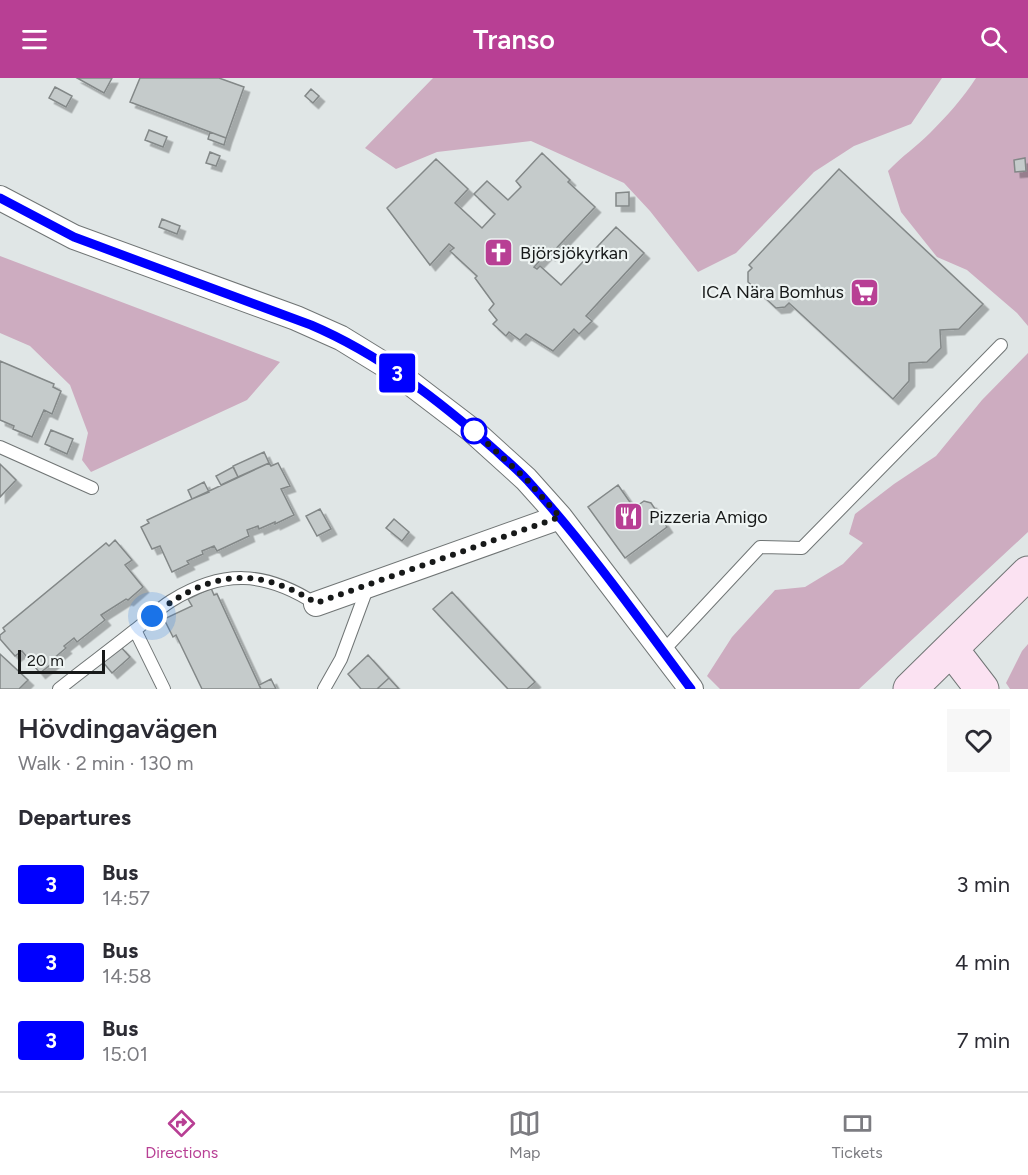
<!DOCTYPE html>
<html lang="en">
<head>
<meta charset="utf-8">
<style>
  :root { --surface:#fff; --page:#f7f7f7; --text:#2b2b33; --muted:#7c7c81; --line:#e1e1e2; --accent:#b83f94 }
  body { margin:0; font-family:Figtree,sans-serif; background:var(--page); color:var(--text); height:100vh; display:flex; flex-direction:column; font-size:22px; white-space:nowrap }
  * { box-sizing:border-box; margin:0 }
  p { font-size:20px; color:var(--muted) }
  .icon { flex:none; width:33px; height:33px; fill:none; stroke:currentColor; stroke-width:2; stroke-linecap:round; stroke-linejoin:round }
  .map { position:relative; height:611px; overflow:hidden }
  .sheet { display:flex; flex-direction:column; background:var(--surface); flex:1 }
  .sheet>* { flex:none }
  .badge { padding:0 12px; border-radius:4px; font-size:21px; line-height:39px }
  .scale { position:absolute; left:18px; bottom:15px; width:87px; box-sizing:border-box; padding-left:6px; border:3px solid #171919; border-top:0; font-size:16px; line-height:21px; white-space:nowrap; color:#171919; -webkit-text-stroke:4px #eef4f3; paint-order:stroke }
  .you { position:absolute; width:30px; height:30px; margin:-15px; border:4px solid #fff; border-radius:50%; background:#1a73e8; box-shadow:0 0 0 9px #1a73e833 }
  .map>.badge { position:absolute; translate:-50% -50%; box-shadow:0 0 0 3px #fff }
  h2 { padding:0 18px; font-size:22px; line-height:54px }
  .round { display:grid; place-items:center; flex:none; width:63px; height:63px; border-radius:0px; background:var(--page) }
  .summary { display:flex; align-items:center; justify-content:space-between; height:102px; padding:0 18px }
  h1 { font-size:28px; font-weight:600; line-height:45px }
  ul { padding:0; list-style:none }
  li { display:flex; align-items:center; gap:18px; height:78px; padding:0 18px }
  li div { flex:1 }
  li b { display:block; font-size:22px }
  li em { font-style:normal }
  li .badge { min-width:66px; font-weight:700; text-align:center }
  header { display:flex; justify-content:space-between; align-items:center; height:78px; padding:0 18px; background:var(--accent); color:#fff; font-size:27px; font-weight:600 }
  .dock { display:flex; justify-content:space-around; align-items:center; height:84px; border-top:2px solid var(--line); background:var(--surface); font-size:16px; color:var(--muted) }
  .dock a { display:grid; justify-items:center; gap:3px }
  .dock .active { color:var(--accent) }
  .map>svg:first-child { display:block }
</style>
</head>
<body>
<header><svg class="icon" aria-label="menu" viewBox="0 0 24 24"><path d="M4 6h16M4 12h16M4 18h16"/></svg>Transo<svg class="icon" aria-label="search" viewBox="0 0 24 24"><circle cx="10" cy="10" r="6"/><path d="M15 15l6 6"/></svg></header>
<div class="map">
<svg width="1028" height="611" viewBox="0 0 1028 611">
  <defs>
    <filter id="shadow"><feDropShadow dx="5.5" dy="5.5" stdDeviation="0" flood-color="#0004"/></filter>
  </defs>
  <rect width="100%" height="100%" fill="#e0e6e6"/>
  <!-- green -->
  <path fill="#cdacc0" d="M433,0h509l-31,46 -57,22 -40,26 -78,81 -38,19 -48,-61 -26,-28 -93,-42 -94,11 -41,17 -31,-21z
    M976,0h52v248l-11,-13 -50,-43 -30,-13 -36,-45 -13,-41c14,-15 28,-24 42,-38 17,-17 33,-35 46,-55z
    M0,178l280,106 -33,38 -156,72 -9,-12 6,-27 -18,-48 -40,-39 -30,-13z
    M1028,275v179l-169,157h-139l-13,-13 25,-39 43,-47 30,-3 38,-23 20,-21 -14,-9 6,-20 39,-30 42,-28 46,-56z
    M1028,566v45h-18l-4,-6 16,-32z"/>
  <!-- building -->
  <path fill="#c5cbcb" stroke="#838888" stroke-width="1.5" filter="url(#shadow)" d="M77,0h35l-8,15z
    M140,0h79l25,9 -18,51 -96,-36z
    M55,9l17,9 -6,11 -17,-9z
    M311,11l8,7 -6,7 -8,-7z
    M149,52l18,7 -4,10 -18,-7z
    M210,54l16,6 -2,7 -16,-6z
    M210,74l10,4 -4,10 -10,-3z
    M542,75l28,27 -2,2 27,25 -45,48 -2,-3 -14,15 3,2 3,-3 21,19 55,-58 28,26 -58,63 6,5 -13,13 -5,-5 -21,22 -27,-17 -6,6 -11,-8 -3,4 -13,-12 4,-4 -8,-10 5,-6 -19,-26 2,-2 -27,-25 4,-3 -5,-4 -19,21 -43,-57 49,-49 32,30 -13,14 27,25 13,-14 -21,-20 13,-13 21,19 13,-13 -5,-6z
    M1025,80l1,13 -11,1 -1,-12z
    M839,91l144,135 -24,25 -19,1 1,18 -14,14 -18,1v18l-16,18 -104,-96 -4,4 -9,1 -28,-26v-10l4,-4 -3,-3z
    M629,114v14h-13v-13z
    M162,141l18,7 -3,8 -18,-7z
    M0,283l54,23 -1,3 8,4 -9,23 -8,-4 -12,27 -19,-8 1,-3 -14,-6z
    M51,352l22,9 -6,15 -22,-10z
    M264,374l5,11 -31,14 -5,-11z
    M269,385l2,3 7,-3 12,23 -9,3 13,26 -19,9v-2l-16,7 -1,-3 -11,4 2,6 -32,15 -3,-5 -12,5 1,3 -16,7 2,3 -17,8 -12,-26 -8,3 -11,-22 8,-4 -2,-3z
    M0,386l16,16 -16,17z
    M233,389l5,10 -17,8 -5,-9z
    M204,404l5,10 -17,7 -4,-9z
    M618,407l16,23 10,-7 7,2 16,24 -42,31 -37,-51z
    M320,431l11,20 -14,7 -11,-20z
    M394,441l15,13 -7,9 -16,-13z
    M115,462l17,20 -7,5 18,22 -15,13 -2,-1 -25,16 4,5 -28,22 -3,-4 -10,8 2,2 -13,11 2,2 -15,12 -18,-22 -7,5 -15,-17v-4l5,-4 -2,-3 103,-85 3,3z
    M211,510l3,7 3,-1 44,95h-59l-26,-54 -3,2 -9,-18 28,-13 -4,-7z
    M452,514l83,90 -8,7h-19l-75,-80z
    M120,568l10,11 -18,16 -10,-12z
    M0,576l28,26 -9,9h-19z
    M368,577l21,23 -12,11h-16l-13,-15z
    M389,600l10,11h-22z
    M271,601l5,10h-15l-2,-4z"/>
  <g fill="none" stroke-linecap="round" stroke-linejoin="round">
    <defs>
      <path id="lane" d="M0,369l92,41
        M135,552l29,59
        M663,573l97,-104 42,1 199,-203
        M59,611c25,-20 51,-39 76,-59 12,-9 23,-21 36,-29 52,-32 94,-30 145,3
        M324,611l17,-30 27,-73"/>
      <path id="street" d="M0,120l74,39 222,81 45,20 52,32 80,61 53,48 34,38 131,172
        M316,526l244,-87"/>
      <path id="secondary" d="M952,572l30,39
        M910,611l118,-116"/>
    </defs>
    <!-- lane casing -->
    <use href="#lane" stroke="#707575" stroke-width="14"/>
    <!-- street casing -->
    <use href="#street" stroke="#707575" stroke-width="26"/>
    <!-- secondary casing -->
    <use href="#secondary" stroke="#707575" stroke-width="35"/>
    <!-- lane -->
    <use href="#lane" stroke="#fff" stroke-width="12"/>
    <!-- street -->
    <use href="#street" stroke="#fff" stroke-width="24"/>
    <!-- secondary -->
    <use href="#secondary" stroke="#fbe2f2" stroke-width="33"/>
  </g>
  <g fill="none" stroke-linecap="round" stroke-linejoin="round">
    <defs>
      <path id="line" d="M0,120l74,39 237,88c68,29 129,76 184,125 11,10 23,20 33,31 59,65 111,138 163,208"/>
    </defs>
    <!-- line casing -->
    <use href="#line" stroke="#fff" stroke-width="14"/>
    <!-- line -->
    <use href="#line" stroke="#00f" stroke-width="9"/>
    <!-- walk -->
    <path stroke="#171919" stroke-width="6" stroke-dasharray="0 10.8" d="M152,538c56,-44 102,-52 164,-13l244,-86 -34,-38 -52,-48"/>
  </g>
  <!-- icons -->
  <defs>
    <symbol id="church-square" viewBox="-11 -11 22 22"><rect x="-9" y="-9" width="18" height="18" rx="4" fill="#b83f94" stroke="#eef4f3"/><path d="M-1.2-6h2.4v3.5h3.3v2.4h-3.3V6h-2.4V-.1h-3.3v-2.4h3.3Z" fill="#fff"/></symbol>
    <symbol id="supermarket-square" viewBox="-11 -11 22 22"><rect x="-9" y="-9" width="18" height="18" rx="4" fill="#b83f94" stroke="#eef4f3"/><path d="M-6-5.5h2.5l.6 2H6L4.5 2H-2.5L-4.4-4H-6ZM-1.5 3.2a1.3 1.3 0 1 0 .1 0ZM3 3.2a1.3 1.3 0 1 0 .1 0Z" fill="#fff"/></symbol>
    <symbol id="restaurant-square" viewBox="-11 -11 22 22"><rect x="-9" y="-9" width="18" height="18" rx="4" fill="#b83f94" stroke="#eef4f3"/><path d="M-5-6h1v4h1v-4h1v4h1v-4h1v5L-1.5 .5V6h-2V.5L-5-1ZM5-6V6H3V1.5H1.5Q1.5-4 5-6Z" fill="#fff"/></symbol>
  </defs>
  <g fill-rule="evenodd">
    <use href="#church-square" x="482" y="158" width="33" height="33"/>
    <use href="#supermarket-square" x="848" y="198" width="33" height="33"/>
    <use href="#restaurant-square" x="612" y="422" width="33" height="33"/>
  </g>
  <!-- markers -->
  <circle fill="#fff" stroke="#00f" stroke-width="3" cx="474" cy="353" r="12"/>
  <g text-anchor="middle" dominant-baseline="central" stroke-width="4.5" stroke-linejoin="round" paint-order="stroke">
    <!-- poi labels -->
    <g font-size="18" fill="#171919" stroke="#eef4f3" text-anchor="start">
      <text x="520" y="175">Björsjökyrkan</text>
      <text x="844" y="214" text-anchor="end">ICA Nära Bomhus</text>
      <text x="649" y="439">Pizzeria Amigo</text>
    </g>
  </g>
</svg>
<div class="scale">20 m</div>
<div class="you" style="left:152px;top:538px"></div>
<b class="badge" style="left:397px;top:295px;background:#00f;color:#fff">3</b>
</div>
<section class="sheet">
<div class="summary"><div><h1>Hövdingavägen</h1><p>Walk · 2 min · 130 m</p></div><a class="round"><svg class="icon" aria-label="heart" viewBox="0 0 24 24"><path d="M12 20l-8-8c-3-5 5-10 8-4 3-6 11-1 8 4z"/></svg></a></div>
<h2>Departures</h2>
<ul>
<li><span class="badge" style="background:#00f;color:#fff">3</span><div><b>Bus</b><p>14:57</p></div><em>3 min</em></li>
<li><span class="badge" style="background:#00f;color:#fff">3</span><div><b>Bus</b><p>14:58</p></div><em>4 min</em></li>
<li><span class="badge" style="background:#00f;color:#fff">3</span><div><b>Bus</b><p>15:01</p></div><em>7 min</em></li>
</ul>
</section>
<nav class="dock">
<a class="active"><svg class="icon" aria-label="directions" viewBox="0 0 24 24"><path d="M12 3l9 9-9 9-9-9zM9 14v-3h6M13 9l2 2-2 2"/></svg>Directions</a>
<a><svg class="icon" aria-label="map" viewBox="0 0 24 24"><path d="M3 6l6-2 6 2 6-2v14l-6 2-6-2-6 2zM9 4v14M15 6v14"/></svg>Map</a>
<a><svg class="icon" aria-label="tickets" viewBox="0 0 24 24"><path d="M3 7h18v10H3zM15 7v10"/></svg>Tickets</a>
</nav>
</body>
</html>
